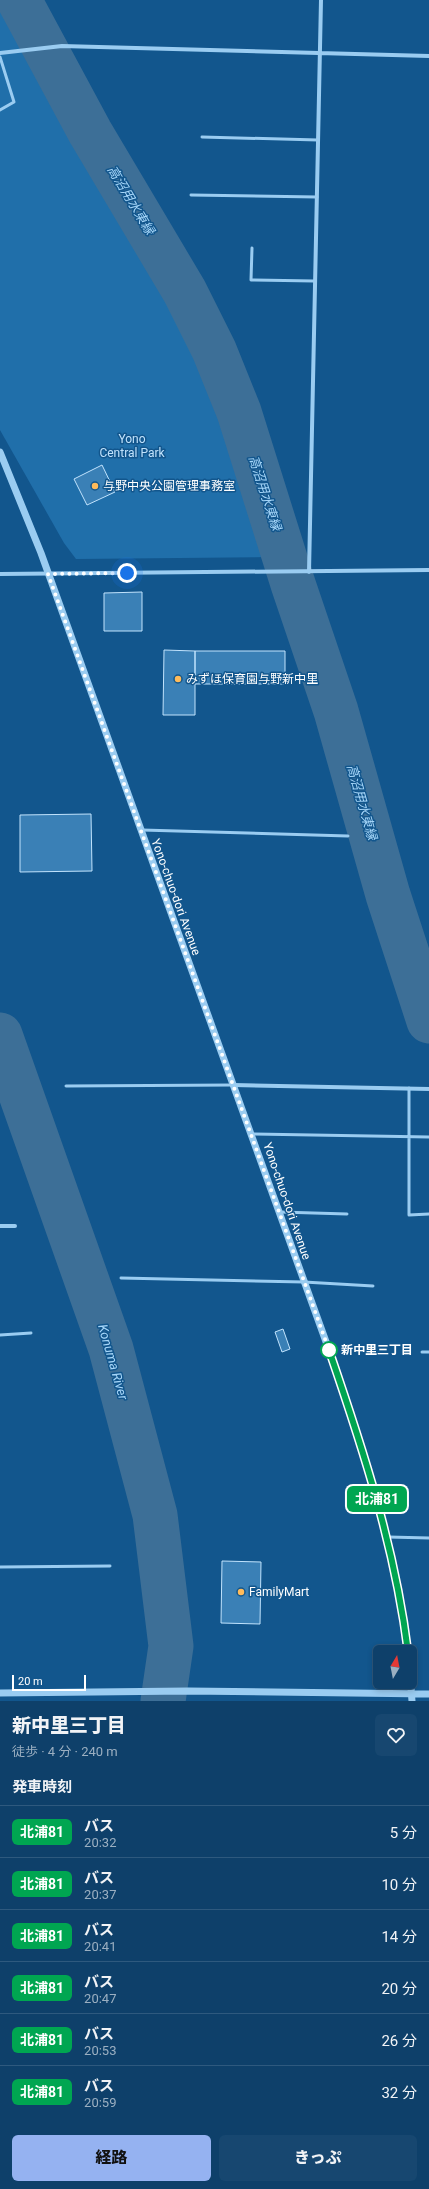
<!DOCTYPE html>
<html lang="ja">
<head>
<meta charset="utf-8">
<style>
  :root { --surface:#0e406a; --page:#174770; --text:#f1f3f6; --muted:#9bafc1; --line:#2e597e; --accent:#95b2f1 }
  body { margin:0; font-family:Roboto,"Noto Sans JP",sans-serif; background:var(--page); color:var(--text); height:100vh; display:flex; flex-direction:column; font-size:15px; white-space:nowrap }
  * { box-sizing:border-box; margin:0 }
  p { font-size:13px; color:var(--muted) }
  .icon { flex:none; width:22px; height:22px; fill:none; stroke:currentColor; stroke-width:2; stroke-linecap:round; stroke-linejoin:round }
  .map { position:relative; height:1701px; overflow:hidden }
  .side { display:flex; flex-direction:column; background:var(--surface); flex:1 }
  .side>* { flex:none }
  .badge { padding:0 8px; border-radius:6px; font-size:14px; line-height:26px }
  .needle { width:26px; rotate:10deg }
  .fabs { position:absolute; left:373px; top:1645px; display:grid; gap:8px }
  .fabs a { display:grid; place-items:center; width:44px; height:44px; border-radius:6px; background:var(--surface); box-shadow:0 2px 6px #0003,0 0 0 1px var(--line); font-size:20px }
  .scale { position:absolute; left:12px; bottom:10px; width:74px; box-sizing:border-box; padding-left:4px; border:2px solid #fff; border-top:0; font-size:11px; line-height:14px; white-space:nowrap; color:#fff; -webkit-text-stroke:3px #12568d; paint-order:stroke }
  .you { position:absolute; width:20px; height:20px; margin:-10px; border:3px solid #fff; border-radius:50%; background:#1a73e8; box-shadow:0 0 0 6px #1a73e833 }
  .map>.badge { position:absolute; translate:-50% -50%; box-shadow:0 0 0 2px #fff }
  h2 { padding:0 12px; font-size:15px; line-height:36px }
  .round { display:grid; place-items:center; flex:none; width:42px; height:42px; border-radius:6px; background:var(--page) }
  .summary { display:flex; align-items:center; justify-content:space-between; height:68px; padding:0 12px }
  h1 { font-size:19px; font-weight:800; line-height:30px }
  .primary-button { display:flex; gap:8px; margin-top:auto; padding:8px 12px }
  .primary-button a { flex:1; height:46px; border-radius:6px; background:var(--accent); color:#111; font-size:16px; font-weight:800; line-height:46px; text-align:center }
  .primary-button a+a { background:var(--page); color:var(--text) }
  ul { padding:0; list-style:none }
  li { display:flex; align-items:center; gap:12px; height:52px; padding:0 12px; border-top:1px solid var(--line) }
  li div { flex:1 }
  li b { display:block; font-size:15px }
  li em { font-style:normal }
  li .badge { min-width:44px; font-weight:700; text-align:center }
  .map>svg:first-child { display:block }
</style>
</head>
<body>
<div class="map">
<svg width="429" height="1701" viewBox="0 0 429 1701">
  <rect width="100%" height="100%" fill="#12568d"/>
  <!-- green -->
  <path fill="#206faa" d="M0,0h5l164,297 61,119 43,141 -197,2 -12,-16 -64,-113z"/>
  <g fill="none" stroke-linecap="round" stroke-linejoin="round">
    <!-- river -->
    <path stroke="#3d6f97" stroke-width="45" d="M19,0l71,132 95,160 29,58 25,62 54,172 43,127 52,184 41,126
      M0,1035l111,314 44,166 16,131 -8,55"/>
  </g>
  <!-- building -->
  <path fill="#3a80b6" stroke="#c1e3fd" d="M102,465l13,27 -28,13 -13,-26z
    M142,592v39h-38v-38z
    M164,650l31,1v64h-32z
    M195,651h90v33h-90z
    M91,814l1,57 -72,1v-57z
    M283,1329l7,20 -8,3 -7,-20z
    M222,1561l39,1 -1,62 -39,-1z"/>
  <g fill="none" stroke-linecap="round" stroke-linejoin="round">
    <!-- service -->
    <path stroke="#9accf1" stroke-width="3" d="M0,57l14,45 -14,8
      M202,137l116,3
      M191,195l126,2
      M252,248l-1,32 63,1
      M142,830l206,6
      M66,1086l166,-1
      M409,1088v127l20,-1
      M251,1134l178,3
      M280,1212l67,2
      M121,1278l183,4 69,4
      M0,1335l31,-2
      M422,1352h7
      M388,1537l41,1
      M0,1567l110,-1"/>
    <!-- minor -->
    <path stroke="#9accf1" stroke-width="4" d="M0,53l62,-7 367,10
      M309,572l12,-572
      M0,574l429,-4
      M233,1085l196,4
      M0,1226h15"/>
    <!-- tertiary -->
    <path stroke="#9accf1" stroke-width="7" d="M0,452l41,101 288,797c34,100 66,196 79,302
      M410,1676l2,25
      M0,1693l188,-2 241,3"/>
  </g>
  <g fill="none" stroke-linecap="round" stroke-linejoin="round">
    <defs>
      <path id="line" d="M329,1350c34,99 66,197 79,302"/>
    </defs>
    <!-- line casing -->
    <use href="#line" stroke="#fff" stroke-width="9"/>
    <!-- line -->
    <use href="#line" stroke="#00a651" stroke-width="6"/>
    <!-- walk -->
    <path stroke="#fff" stroke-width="4" stroke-dasharray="0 7.2" d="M127,573l-79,1 281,776"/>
  </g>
  <!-- markers -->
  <g fill="#ffbb5a" stroke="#12568d" stroke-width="1.5">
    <circle cx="95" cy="486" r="4"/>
    <circle cx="178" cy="679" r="4"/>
    <circle cx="241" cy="1592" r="4"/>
  </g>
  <circle fill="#fff" stroke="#00a651" stroke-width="2" cx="329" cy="1350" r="8"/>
  <g text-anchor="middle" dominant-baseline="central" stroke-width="3" stroke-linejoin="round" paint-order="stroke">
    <!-- park labels -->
    <g font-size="12" fill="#c1e3fd" stroke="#12568d">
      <text x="132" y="439">Yono<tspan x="132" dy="14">Central Park</tspan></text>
    </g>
    <!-- poi labels -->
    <g font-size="12" fill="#fff" stroke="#12568d" text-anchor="start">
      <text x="103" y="486">与野中央公園管理事務室</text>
      <text x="186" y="679">みずほ保育園与野新中里</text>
      <text x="249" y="1592">FamilyMart</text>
    </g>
    <!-- street labels -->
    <g font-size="12" fill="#fff" stroke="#12568d">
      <text transform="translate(176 897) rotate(70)">Yono-chuo-dori Avenue</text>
      <text transform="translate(287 1201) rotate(71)">Yono-chuo-dori Avenue</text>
    </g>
    <!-- stop labels -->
    <g font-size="12" font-weight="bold" fill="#fff" stroke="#12568d" text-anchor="start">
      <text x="341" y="1350">新中里三丁目</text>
    </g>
    <!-- water labels -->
    <g font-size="13" font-style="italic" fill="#a6d6f9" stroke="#12568d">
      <text transform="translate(131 200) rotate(59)">高沼用水東縁</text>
      <text transform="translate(265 493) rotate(72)">高沼用水東縁</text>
      <text transform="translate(362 802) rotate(74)">高沼用水東縁</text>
      <text transform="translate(113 1362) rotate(74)">Konuma River</text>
    </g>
  </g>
</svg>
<div class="fabs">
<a><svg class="needle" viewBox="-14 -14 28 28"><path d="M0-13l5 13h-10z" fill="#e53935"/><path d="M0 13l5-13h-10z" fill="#9bafc1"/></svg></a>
</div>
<div class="scale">20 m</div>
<div class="you" style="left:127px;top:573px"></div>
<b class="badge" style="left:377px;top:1499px;background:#00a651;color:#fff">北浦81</b>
</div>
<section class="side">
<div class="summary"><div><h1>新中里三丁目</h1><p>徒歩 · 4 分 · 240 m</p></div><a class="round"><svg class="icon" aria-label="heart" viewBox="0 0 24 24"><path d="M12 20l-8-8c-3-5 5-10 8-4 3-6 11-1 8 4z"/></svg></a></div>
<h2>発車時刻</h2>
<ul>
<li><span class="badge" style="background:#00a651;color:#fff">北浦81</span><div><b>バス</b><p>20:32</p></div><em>5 分</em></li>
<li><span class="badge" style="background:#00a651;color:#fff">北浦81</span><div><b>バス</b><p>20:37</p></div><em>10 分</em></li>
<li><span class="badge" style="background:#00a651;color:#fff">北浦81</span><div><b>バス</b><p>20:41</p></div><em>14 分</em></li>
<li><span class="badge" style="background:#00a651;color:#fff">北浦81</span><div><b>バス</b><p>20:47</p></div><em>20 分</em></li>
<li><span class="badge" style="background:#00a651;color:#fff">北浦81</span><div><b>バス</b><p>20:53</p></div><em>26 分</em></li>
<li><span class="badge" style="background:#00a651;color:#fff">北浦81</span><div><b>バス</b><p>20:59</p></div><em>32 分</em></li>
</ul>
<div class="primary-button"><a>経路</a><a>きっぷ</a></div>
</section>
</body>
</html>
